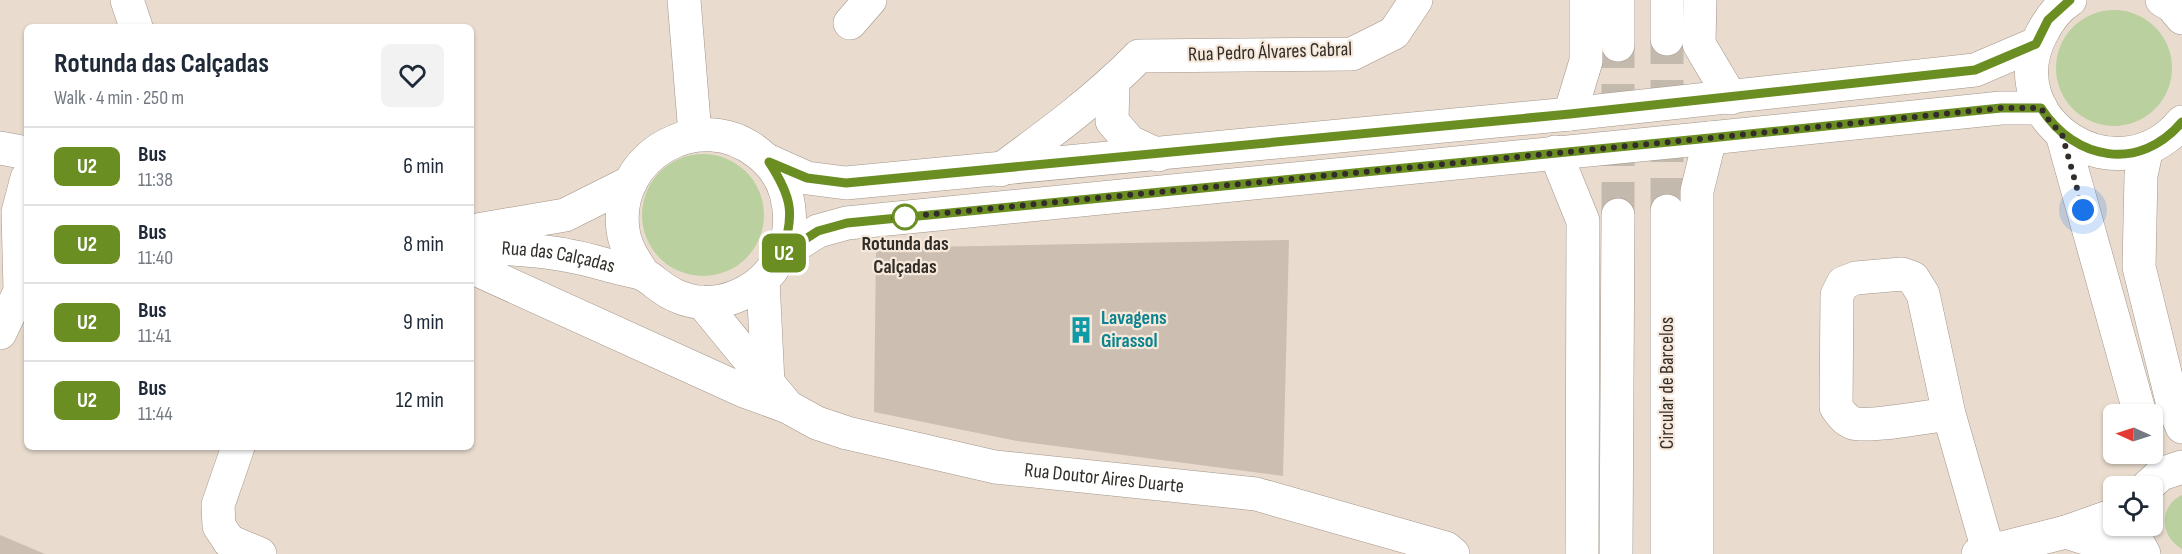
<!DOCTYPE html>
<html lang="en">
<head>
<meta charset="utf-8">
<style>
  :root { --surface:#fff; --page:#f2f2f3; --text:#1f2937; --muted:#747a83; --line:#e0e1e3 }
  body { margin:0; font-family:"Sofia Sans Condensed",sans-serif; background:var(--page); color:var(--text); height:100vh; display:flex; flex-direction:column; font-size:22px; white-space:nowrap }
  * { box-sizing:border-box; margin:0 }
  p { font-size:20px; color:var(--muted) }
  .icon { flex:none; width:33px; height:33px; fill:none; stroke:currentColor; stroke-width:2; stroke-linecap:round; stroke-linejoin:round }
  .map { position:relative; flex:1; overflow:hidden }
  .details { position:absolute; left:24px; top:24px; width:450px; height:426px; display:flex; flex-direction:column; background:var(--surface); border-radius:9px; box-shadow:0 2px 4px #0004 }
  .details>* { flex:none }
  .badge { padding:0 12px; border-radius:9px; font-size:21px; line-height:39px }
  .needle { width:39px; rotate:273deg }
  .controls { position:absolute; left:2103px; top:404px; display:grid; gap:12px }
  .controls a { display:grid; place-items:center; width:60px; height:60px; border-radius:9px; background:var(--surface); box-shadow:0 2px 4px #0004; font-size:30px }
  .you { position:absolute; width:30px; height:30px; margin:-15px; border:4px solid #fff; border-radius:50%; background:#1a73e8; box-shadow:0 0 0 9px #1a73e833 }
  .map>.badge { position:absolute; translate:-50% -50%; box-shadow:0 0 0 3px #fff }
  .round { display:grid; place-items:center; flex:none; width:63px; height:63px; border-radius:9px; background:var(--page) }
  .overview { display:flex; align-items:center; justify-content:space-between; height:102px; padding:0 30px }
  h1 { font-size:28px; font-weight:700; line-height:45px }
  ul { padding:0; list-style:none }
  li { display:flex; align-items:center; gap:18px; height:78px; padding:0 30px; border-top:2px solid var(--line) }
  li div { flex:1 }
  li b { display:block; font-size:22px }
  li em { font-style:normal }
  li .badge { min-width:66px; font-weight:700; text-align:center }
  .map>svg:first-child { display:block }
</style>
</head>
<body>
<div class="map">
<svg width="2182" height="554" viewBox="0 0 2182 554">
  <rect width="100%" height="100%" fill="#e9dcce"/>
  <!-- green -->
  <path fill="#bad19f" d="M2056 68a58 58 0 1 1 116 0a58 58 0 1 1-116 0Z
    M642 215a61 61 0 1 1 122 0a61 61 0 1 1-122 0Z
    M2182,495v54c-22,-12 -24,-43 0,-54z"/>
  <!-- building -->
  <path fill="#ccbfb2" d="M1289,240l-6,236 -266,-35 -143,-29 2,-164z
    M0,535l45,19h-45z"/>
  <g fill="none" stroke-linecap="round" stroke-linejoin="round">
    <!-- primary-tunnel -->
    <path stroke="#c4b9ad" stroke-width="33" stroke-dasharray="33 16" stroke-linecap="butt" d="M1667,211v-172
      M1618,215v-170"/>
    <defs>
      <g id="minor">
        <path d="M127,0l9,27"/>
        <path d="M684,0l11,134"/>
        <path d="M850,23l20,-23"/>
        <path d="M1113,82l-1,39 18,21 28,13"/>
        <path d="M1000,170c49,-36 97,-71 139,-114l213,-2 42,-21 22,-33"/>
        <path d="M471,267l273,124 44,16"/>
        <path d="M763,280l5,103"/>
        <path id="s1" d="M702,302l86,105 29,16 30,10 148,34 261,27 190,54 7,6"/>
        <path d="M1949,414c-18,2 -82,14 -96,9 -8,-3 -12,-9 -17,-16l1,-112 6,-12 13,-5 46,-4 11,4 10,16 26,120 39,136"/>
        <path d="M2066,532l57,18 19,1"/>
        <path d="M229,541l-10,-15 -1,-21 20,-58"/>
        <path d="M229,541l31,13"/>
        <path d="M1978,554l88,-22 48,-17"/>
      </g>
      <path id="tertiary" d="M2062,134l78,280
        M2147,148l-6,27 -2,92 34,138 9,22
        M0,333l20,-42 -2,-79 9,-34
        M2148,486l13,-12 21,-7
        M2134,525l1,12 9,17"/>
      <g id="primary">
        <path d="M1700,0l-1,44 32,54"/>
        <path d="M2070,0c-13,8 -22,21 -29,35 -44,86 77,164 141,87"/>
        <path d="M2162,0l10,6 10,12"/>
        <path d="M1667,39v-39"/>
        <path d="M1618,45v-45"/>
        <path d="M1570,114l16,-53v-61"/>
        <path d="M0,148l27,5"/>
        <path d="M1555,152l28,69 -1,333"/>
        <path d="M769,161l38,17 39,5 724,-69 405,-44 61,-26"/>
        <path d="M1667,211v343"/>
        <path d="M471,231l94,-16 66,-33"/>
        <path id="s2" d="M471,246c32,3 68,3 99,10 18,3 36,9 53,13 7,2 16,3 22,6 12,8 20,17 34,22 36,15 79,-3 98,-35 14,-21 15,-46 9,-69 -5,-17 -15,-30 -28,-40 -59,-47 -145,3 -135,77 2,17 12,31 21,45"/>
        <path d="M782,254l36,-23 29,-8 863,-85 291,-30h40"/>
        <path d="M1616,554l2,-339"/>
        <path d="M1697,554v-363l13,-53"/>
      </g>
    </defs>
    <!-- minor casing -->
    <use href="#minor" stroke="#a29589" stroke-width="34"/>
    <!-- tertiary casing -->
    <use href="#tertiary" stroke="#a29589" stroke-width="34"/>
    <!-- primary casing -->
    <use href="#primary" stroke="#a29589" stroke-width="34"/>
    <!-- minor -->
    <use href="#minor" stroke="#fff" stroke-width="33"/>
    <!-- tertiary -->
    <use href="#tertiary" stroke="#fff" stroke-width="33"/>
    <!-- primary -->
    <use href="#primary" stroke="#fff" stroke-width="33"/>
  </g>
  <g fill="none" stroke-linecap="round" stroke-linejoin="round">
    <defs>
      <path id="line" d="M2070,0l-22,20 -12,24 -61,26 -405,44 -724,69 -39,-5 -38,-16c23,35 26,52 13,92l36,-23 29,-8 863,-85 291,-30h40c34,53 99,64 141,14"/>
    </defs>
    <!-- line casing -->
    <use href="#line" stroke="#fff" stroke-width="14"/>
    <!-- line -->
    <use href="#line" stroke="#6b8e23" stroke-width="9"/>
    <!-- walk -->
    <path stroke="#322d28" stroke-width="6" stroke-dasharray="0 10.8" d="M905,217l-11,1 816,-80 291,-30h40l9,14 12,12 21,76"/>
  </g>
  <!-- icons -->
  <defs>
    <symbol id="building-bare" viewBox="-9 -9 18 18"><path d="M-4-6H4V6H1V3H-1V6H-4ZM-2.5-4.3h1.7v1.8h-1.7ZM.8-4.3h1.7v1.8H.8ZM-2.5-1h1.7V.8h-1.7ZM.8-1h1.7V.8H.8Z" fill="#0f9aa8" stroke="#f6e9db" stroke-width="2.5" paint-order="stroke"/></symbol>
  </defs>
  <g fill-rule="evenodd">
    <use href="#building-bare" x="1062" y="311" width="38" height="38"/>
  </g>
  <!-- markers -->
  <circle fill="#fff" stroke="#6b8e23" stroke-width="3" cx="905" cy="217" r="12"/>
  <g text-anchor="middle" dominant-baseline="central" stroke-width="4.5" stroke-linejoin="round" paint-order="stroke">
    <!-- street labels -->
    <g font-size="20" fill="#322d28" stroke="#f6e9db">
      <text transform="translate(1270 52) rotate(-2)">Rua Pedro Álvares Cabral</text>
      <text stroke="none"><textPath href="#s2" startOffset="88">Rua das Calçadas</textPath></text>
      <text transform="translate(1667 383) rotate(-90)">Circular de Barcelos</text>
      <text stroke="none"><textPath href="#s1" startOffset="462">Rua Doutor Aires Duarte</textPath></text>
    </g>
    <!-- stop labels -->
    <g font-size="20" font-weight="bold" fill="#322d28" stroke="#f6e9db">
      <text x="905" y="244">Rotunda das<tspan x="905" dy="23">Calçadas</tspan></text>
    </g>
    <!-- culture labels -->
    <g font-size="20" font-weight="bold" fill="#0d838f" stroke="#f6e9db" text-anchor="start">
      <text x="1101" y="318">Lavagens<tspan x="1101" dy="23">Girassol</tspan></text>
    </g>
  </g>
</svg>
<div class="controls">
<a><svg class="needle" viewBox="-14 -14 28 28"><path d="M0-13l5 13h-10z" fill="#e53935"/><path d="M0 13l5-13h-10z" fill="#747a83"/></svg></a>
<a><svg class="icon" aria-label="locate" viewBox="0 0 24 24"><circle cx="12" cy="12" r="6"/><path d="M12 2v4M12 18v4M2 12h4M18 12h4"/></svg></a>
</div>
<div class="you" style="left:2083px;top:210px"></div>
<b class="badge" style="left:784px;top:253px;background:#6b8e23;color:#fff">U2</b>
<section class="details">
<div class="overview"><div><h1>Rotunda das Calçadas</h1><p>Walk · 4 min · 250 m</p></div><a class="round"><svg class="icon" aria-label="heart" viewBox="0 0 24 24"><path d="M12 20l-8-8c-3-5 5-10 8-4 3-6 11-1 8 4z"/></svg></a></div>
<ul>
<li><span class="badge" style="background:#6b8e23;color:#fff">U2</span><div><b>Bus</b><p>11:38</p></div><em>6 min</em></li>
<li><span class="badge" style="background:#6b8e23;color:#fff">U2</span><div><b>Bus</b><p>11:40</p></div><em>8 min</em></li>
<li><span class="badge" style="background:#6b8e23;color:#fff">U2</span><div><b>Bus</b><p>11:41</p></div><em>9 min</em></li>
<li><span class="badge" style="background:#6b8e23;color:#fff">U2</span><div><b>Bus</b><p>11:44</p></div><em>12 min</em></li>
</ul>
</section>
</div>
</body>
</html>
